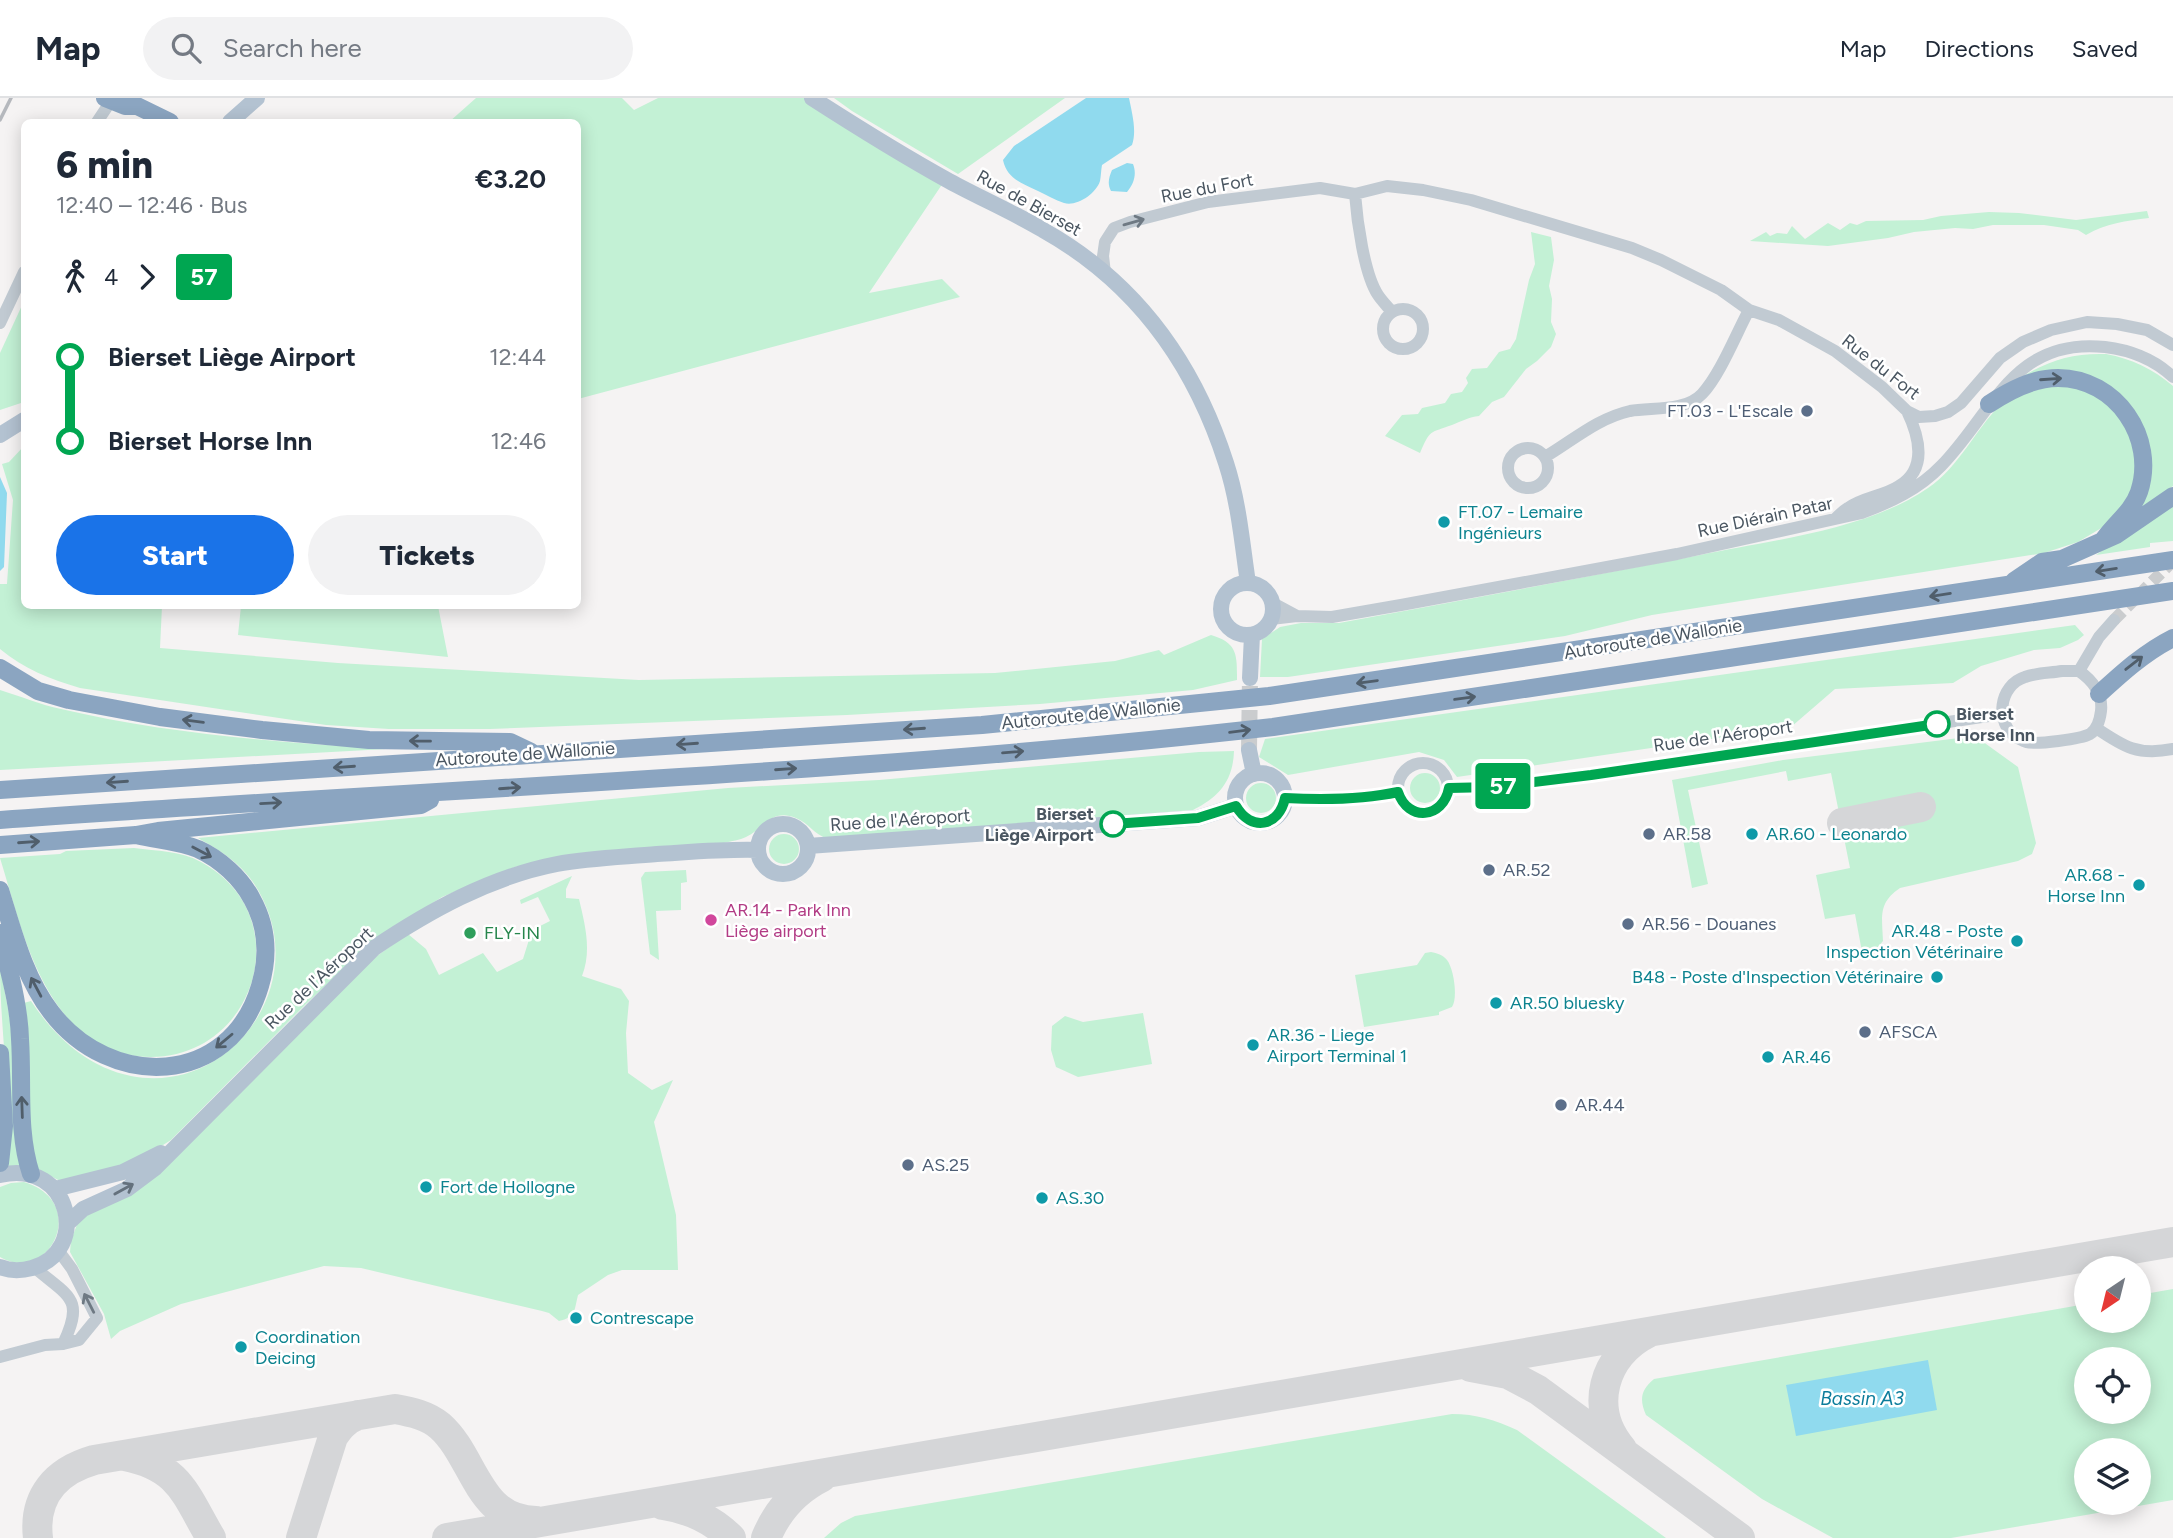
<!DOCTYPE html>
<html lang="en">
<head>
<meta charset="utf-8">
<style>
  :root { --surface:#fff; --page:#f2f2f3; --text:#1f2937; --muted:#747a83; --line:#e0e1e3; --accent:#1a73e8 }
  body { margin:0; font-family:Figtree,sans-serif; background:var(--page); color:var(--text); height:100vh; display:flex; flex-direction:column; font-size:26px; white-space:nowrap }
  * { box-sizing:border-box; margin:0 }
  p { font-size:23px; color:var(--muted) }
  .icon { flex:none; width:38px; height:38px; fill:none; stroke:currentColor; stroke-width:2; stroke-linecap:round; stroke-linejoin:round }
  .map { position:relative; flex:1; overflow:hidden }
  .sheet { position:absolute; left:21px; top:21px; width:560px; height:490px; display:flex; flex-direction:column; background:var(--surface); border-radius:10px; box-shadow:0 4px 18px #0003 }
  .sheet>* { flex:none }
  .badge { padding:0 14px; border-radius:5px; font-size:24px; line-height:46px }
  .needle { width:46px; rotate:215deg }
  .tools { position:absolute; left:2074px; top:1158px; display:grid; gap:14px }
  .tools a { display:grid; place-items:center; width:77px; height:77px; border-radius:50%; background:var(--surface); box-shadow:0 4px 18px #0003; font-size:35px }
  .map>.badge { position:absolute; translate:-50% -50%; box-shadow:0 0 0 4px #fff }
  .legs { display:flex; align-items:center; gap:10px; height:77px; padding:0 35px; font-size:23px }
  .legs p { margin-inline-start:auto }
  .summary { display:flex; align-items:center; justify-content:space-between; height:119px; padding:0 35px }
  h1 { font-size:38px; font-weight:800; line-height:52px }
  .button { display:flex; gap:14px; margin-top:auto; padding:14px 35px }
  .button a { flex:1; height:80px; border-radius:42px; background:var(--accent); color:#fff; font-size:28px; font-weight:800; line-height:80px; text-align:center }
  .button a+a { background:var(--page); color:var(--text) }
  ul { padding:0 35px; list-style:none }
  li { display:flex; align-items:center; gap:24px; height:84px; font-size:26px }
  li i { display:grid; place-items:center; width:10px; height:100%; margin:0 9px; background:currentColor }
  li i::after { content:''; width:18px; height:18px; margin:-9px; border:5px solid; border-radius:50%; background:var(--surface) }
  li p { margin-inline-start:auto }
  li:first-child i { background:linear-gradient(#0000 50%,currentColor 0) }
  li:last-child i { background:linear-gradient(currentColor 50%,#0000 0) }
  header { display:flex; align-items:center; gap:42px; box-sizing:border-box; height:98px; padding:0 35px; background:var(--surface); border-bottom:2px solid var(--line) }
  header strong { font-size:33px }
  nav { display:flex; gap:38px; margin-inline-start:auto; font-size:24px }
  .search { width:490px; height:63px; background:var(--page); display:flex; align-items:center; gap:18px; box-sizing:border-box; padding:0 24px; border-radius:38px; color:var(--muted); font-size:26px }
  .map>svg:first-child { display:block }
</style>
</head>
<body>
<header>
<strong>Map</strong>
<div class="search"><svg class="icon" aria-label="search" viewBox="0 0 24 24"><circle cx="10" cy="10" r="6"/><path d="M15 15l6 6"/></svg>Search here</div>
<nav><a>Map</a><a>Directions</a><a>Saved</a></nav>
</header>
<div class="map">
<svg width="2173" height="1440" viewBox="0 0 2173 1440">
  <rect width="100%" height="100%" fill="#f5f3f3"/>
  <!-- green -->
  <path fill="#c3f1d5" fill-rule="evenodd" d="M476,0h146l12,12 24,-12h147l138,85 -74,110 73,-14 18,18 -382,102v-277h-129z
    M834,0h231l-107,76 -106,-63z
    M2147,113l2,7c-23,3 -43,5 -63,17l-8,-5 -34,-5h-51l-20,4 -18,-1 -41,4 -26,6 -60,8 -78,-5 16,-9 4,4 7,-3 10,1 5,-8 13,13 23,-16 12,7 10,-7 7,2 9,-4 57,-1 18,-4 48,-4 30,1 57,7z
    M1531,134l20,5 3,23 -5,26 3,13 -1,23 5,12 -5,13 -14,14 -11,8 -22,28 -12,5 -13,14c-10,1 -17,5 -27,9 -22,8 -22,4 -32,28l-35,-17 17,-21 16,-1 4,-6 23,-5 6,-9 11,-2 6,-9 -2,-5 6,-9 15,-1 12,-16 11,-3 6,-10 13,-59 6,-16z
    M24,203v101l-24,8v-57z
    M2106,256c26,5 47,15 67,32v100l-36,24 7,-17 -22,-94 -97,-24c27,-16 50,-22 81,-21z
    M2060,285l36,10 26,23 14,29 -2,45 -26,34 -30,18 -34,11 -392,62 -87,21 -277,41h-28l2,-38 18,-12 21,-4h38c121,-22 241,-45 361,-68 72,-15 167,-25 228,-67 31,-21 47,-58 73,-84l10,-7z
    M24,348v160h138l-2,42 178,15 301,17 356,-7 120,-12 44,-11 5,5 47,-20c27,8 26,20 26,45l-44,10 -153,14 -193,11 -357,14h-101l-63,-4 -246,-37c-30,-9 -56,-19 -80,-39v-65h7l6,-84 -11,-36 7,-2z
    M2173,404v39l-23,2v4l-54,8z
    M241,508h197l10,51 -210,-22z
    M2075,527l9,10 -6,5 -18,8 -26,2 -53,16 -28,17 -118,6 -44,38 -334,50 -13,-17 -25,-8 -131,23 -29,-18 6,-18z
    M0,592c20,6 41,15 61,19 106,25 216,33 325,40l-386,21z
    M1975,638l43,31 18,76 -4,11 -14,7 -118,27c-22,15 -18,28 -17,53l-6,7 -15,4 -7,-38 -30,5 -9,-44 34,-7 -19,-95 -43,8 -2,-10 -98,19 20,94 -16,4 -20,-108 111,-20z
    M1234,653c-1,30 -15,46 -41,59l-365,29c-15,-5 -19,-16 -32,-21 -25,-10 -32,11 -50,19 -6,3 -15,4 -22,6l-142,10 -67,14 -73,30 -69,44 -67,63 -135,136 -40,25 -67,18 -27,-14 -6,-10 -11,-155 11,-3c24,36 56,66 100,75 91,18 168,-75 138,-162 -6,-17 -14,-32 -27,-45 -13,-13 -28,-22 -44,-31l530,-50 151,-8 320,-28z
    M1410 690a15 15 0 1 1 30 0a15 15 0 1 1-30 0Z
    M1246 700a15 15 0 1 1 30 0a15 15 0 1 1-30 0Z
    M769 751a15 15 0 1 1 30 0a15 15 0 1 1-30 0Z
    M134,750c23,3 47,3 67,14 103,56 51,208 -65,194 -30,-4 -57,-22 -75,-46 -33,-45 -45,-100 -61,-152l60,-4 6,-3z
    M686,772l1,12 -6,1v27l-25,1 3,49 -9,-6 -9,-76 4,-6z
    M572,778l-6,13v9l13,1c6,26 13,51 3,77l39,13 8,12 -3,32 2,40 24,17 21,-10 -19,42 22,93 2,55h-56l-14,5 -30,20c-4,16 -2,22 -19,26l-10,-8 -7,-2 -181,-43 -37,-2 -143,38 -61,27 -9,8 -7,-25 -34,-62 1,-12 9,-23 27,-15 267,-244 34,-24 18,15 13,26 44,-22 14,19 26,-13 9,-29 18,-9 -12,-24 -17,7 -1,-4z
    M1431,854c6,1 12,3 16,8 7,9 11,38 5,47l-13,5v3l-75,12 -9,-52 62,-10 8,-12z
    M0,868l14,75 7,126h-17c9,-67 -4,-133 -4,-201z
    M1143,915l9,51 -74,13 -22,-10 -5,-17 1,-24 13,-10 18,6z
    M24,1084c67,20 25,104 -24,75v-70l11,-4z
    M2173,1191v211l-222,38h-118l-71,-39 -116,-84c-7,-16 -5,-25 8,-36l432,-75v17h52l1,-26zM2086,1262h52v52h-52zM2086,1353h52v52h-52z
    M1452,1316c24,0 43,6 65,16l149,108h-842l17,-15 14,-7z"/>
  <!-- water -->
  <path fill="#90daee" d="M1086,0h43c3,15 8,33 3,47l-30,20c-1,5 -1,11 -2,16 -4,13 -24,26 -36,22 -9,-3 -17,-8 -26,-12 -16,-8 -31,-12 -35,-31l11,-14z
    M1127,65l6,1c4,10 1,20 -6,28l-16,-1c-4,-7 -2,-14 1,-21z
    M0,379l7,16 -3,74 -4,4z
    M1928,1262l9,50 -141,26 -10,-51z"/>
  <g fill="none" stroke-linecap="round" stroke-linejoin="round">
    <!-- taxiway -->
    <path stroke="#d5d6d8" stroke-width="30" d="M1842,725l79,-16
      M1471,1269l37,7 30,16 202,148
      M1622,1351c-34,-40 -19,-94 26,-116
      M125,1358c55,11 60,38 86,82
      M663,1407c27,4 49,14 68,33
      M38,1440c-5,-42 18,-67 56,-78l301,-51c16,3 32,6 45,17 35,31 37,94 96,95
      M301,1440l32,-101c7,-11 13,-17 25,-22
      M447,1440l1726,-296
      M766,1440c11,-27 30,-48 56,-61"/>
    <!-- minor-tunnel -->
    <path stroke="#caccce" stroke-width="12" stroke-dasharray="12 6" stroke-linecap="butt" d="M2114,522l59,-59"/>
    <!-- major-tunnel -->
    <path stroke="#caccce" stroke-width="16" stroke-dasharray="16 8" stroke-linecap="butt" d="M1249,652l1,-72"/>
    <!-- minor -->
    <path stroke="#c1cad2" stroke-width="12" d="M97,24l16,-24
      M1355,96c2,26 9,80 23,101 4,6 9,11 14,17
      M1105,175l-2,-17 2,-14 9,-14 16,-6 78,-20 112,-14 35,6 32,-8 36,4 48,10 161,48 29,12 60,30 28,20 30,10 56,31 47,36 25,24 12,6 16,-1 13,-4 13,-9 39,-45 23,-16 28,-12 36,-8 30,2 30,6 26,15
      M1383 231a20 20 0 1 1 40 0a20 20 0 1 1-40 0Z
      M0,225l24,-51
      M1508 370a20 20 0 1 1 40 0a20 20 0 1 1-40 0Z
      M1545,359c27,-16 53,-39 85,-46 22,-4 55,1 72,-17 18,-19 34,-60 47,-84
      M1835,421c4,-4 8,-8 13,-11 15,-11 36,-12 51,-22 29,-17 20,-50 8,-75
      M1271,504l26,14
      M1271,521l26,-3 35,1 69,-12 276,-51 185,-41c29,-11 57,-24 79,-47 52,-53 72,-129 164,-119 25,3 50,13 68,30
      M2062,573h17c13,9 24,23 22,40 -1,8 -3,18 -11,23 -9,5 -54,11 -64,8 -1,0 -8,-4 -9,-4 -23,-15 -18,-53 8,-61 11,-4 25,-4 37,-6z
      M2079,573l20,-34 15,-17
      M2096,630c28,19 42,28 77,21
      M1398 690a25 25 0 1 1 50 0a25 25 0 1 1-50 0Z
      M1449,690l44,-1 98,-12 411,-61
      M1285,700c38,3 76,3 113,-6
      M35,1170c34,29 50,30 28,76
      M0,1259l45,-12 18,-1 16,-4 18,-22 -25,-49 -14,-19"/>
    <!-- major -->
    <path stroke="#b3c2d1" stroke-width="16" d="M812,0c45,29 90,57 137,83 31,17 64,31 94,49 93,52 151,133 183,233 13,40 16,80 22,120
      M230,24l27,-24
      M0,337l24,-15
      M1221 511a26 26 0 1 1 52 0a26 26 0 1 1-52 0Z
      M1250,580l2,-43
      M1249,652l5,24
      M1235 700a25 25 0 1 1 50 0a25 25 0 1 1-50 0Z
      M758 751a25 25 0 1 1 50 0a25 25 0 1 1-50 0Z
      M808,748l390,-28 38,-12
      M0,1077c71,-17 91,77 32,93 -11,3 -22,3 -32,-1
      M55,1091l68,-17 38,-19
      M67,1126l16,-15 44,-20 28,-21 219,-220c55,-37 116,-71 183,-84 33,-6 67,-7 100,-10 34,-2 68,-5 101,-4"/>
    <!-- highway -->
    <path stroke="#8ba5c1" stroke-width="18" d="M105,0l20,8h12l33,16
      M1989,306c21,-14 44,-26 69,-26 58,0 99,60 81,114 -7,20 -23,30 -35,47
      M2014,483l28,-19 20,-3 54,-24 57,-39
      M0,570l38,23 31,9 91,17 102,13 107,10 141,2 21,10
      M2099,596c23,-21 46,-42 74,-56
      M0,692l982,-65 287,-29 904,-136
      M0,722c424,-31 850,-45 1273,-93l900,-136
      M0,747l136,-10 22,-4 263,-26 9,-5
      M0,792c13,41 24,87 51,122 59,78 179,76 209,-26 9,-30 7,-60 -8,-87 -11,-21 -32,-40 -54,-50 -19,-8 -41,-9 -62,-14
      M0,835c8,35 19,70 20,106 3,45 -3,93 11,135
      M0,955l4,73 -4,37"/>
    <!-- rail -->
    <path stroke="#b5b8bd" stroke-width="3.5" d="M0,22l11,-22"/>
  </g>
  <!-- one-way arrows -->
  <defs><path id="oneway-shaft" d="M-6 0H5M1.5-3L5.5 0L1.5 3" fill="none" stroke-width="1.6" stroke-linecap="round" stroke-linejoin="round" transform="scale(1.75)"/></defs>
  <g stroke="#6e7983">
    <use href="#oneway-shaft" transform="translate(1134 124) rotate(-16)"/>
    <use href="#oneway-shaft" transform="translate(89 1205) rotate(-117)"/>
  </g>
  <g stroke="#505e6b">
    <use href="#oneway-shaft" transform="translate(2051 281) rotate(-4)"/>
    <use href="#oneway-shaft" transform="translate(2106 472) rotate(171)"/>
    <use href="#oneway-shaft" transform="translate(1940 497) rotate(171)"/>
    <use href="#oneway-shaft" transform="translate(2134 565) rotate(-38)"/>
    <use href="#oneway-shaft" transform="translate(1367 584) rotate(172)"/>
    <use href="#oneway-shaft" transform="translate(1465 600) rotate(-8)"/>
    <use href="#oneway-shaft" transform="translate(193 623) rotate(-173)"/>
    <use href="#oneway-shaft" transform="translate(914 631) rotate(176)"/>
    <use href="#oneway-shaft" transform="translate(1240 633) rotate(-7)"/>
    <use href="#oneway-shaft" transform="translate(420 643) rotate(-179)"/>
    <use href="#oneway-shaft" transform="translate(687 646) rotate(176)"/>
    <use href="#oneway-shaft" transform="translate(1013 654) rotate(-5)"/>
    <use href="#oneway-shaft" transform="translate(344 669) rotate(176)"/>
    <use href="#oneway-shaft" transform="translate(786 671) rotate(-4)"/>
    <use href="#oneway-shaft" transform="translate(117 684) rotate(176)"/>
    <use href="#oneway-shaft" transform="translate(510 690) rotate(-4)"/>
    <use href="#oneway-shaft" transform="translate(271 705) rotate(-3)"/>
    <use href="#oneway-shaft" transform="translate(29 744) rotate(-4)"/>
    <use href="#oneway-shaft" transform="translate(202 754) rotate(28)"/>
    <use href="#oneway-shaft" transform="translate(36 889) rotate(-118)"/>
    <use href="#oneway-shaft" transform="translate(224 943) rotate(140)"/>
    <use href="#oneway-shaft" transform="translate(22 1009) rotate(-92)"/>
  </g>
  <use stroke="#64717d" href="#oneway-shaft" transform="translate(124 1091) rotate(-29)"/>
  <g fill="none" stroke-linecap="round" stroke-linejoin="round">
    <defs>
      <path id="line-1" d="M1113,726l85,-6 38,-12c15,26 43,21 49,-8 38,2 76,2 113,-6 10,30 45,27 51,-4l44,-1 98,-12 346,-51"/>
    </defs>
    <!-- line-1 casing -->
    <use href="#line-1" stroke="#fff" stroke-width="16"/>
    <!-- line-1 -->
    <use href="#line-1" stroke="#00a651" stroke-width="10"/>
  </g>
  <!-- markers -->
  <g fill="#5c6f8a" stroke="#fff" stroke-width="2.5">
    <circle cx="1807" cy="313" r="7"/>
    <circle cx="1649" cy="736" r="7"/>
    <circle cx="1489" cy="772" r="7"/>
    <circle cx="1628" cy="826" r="7"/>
    <circle cx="1865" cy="934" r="7"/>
    <circle cx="1561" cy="1007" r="7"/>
    <circle cx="908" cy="1067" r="7"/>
  </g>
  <g fill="#0f9aa8" stroke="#fff" stroke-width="2.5">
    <circle cx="1444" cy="424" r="7"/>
    <circle cx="1752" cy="736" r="7"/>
    <circle cx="2139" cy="787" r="7"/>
    <circle cx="2017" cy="843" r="7"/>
    <circle cx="1937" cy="879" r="7"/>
    <circle cx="1496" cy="905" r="7"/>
    <circle cx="1253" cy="947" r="7"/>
    <circle cx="1768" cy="959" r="7"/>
    <circle cx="426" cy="1089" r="7"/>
    <circle cx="1042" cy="1100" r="7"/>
    <circle cx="576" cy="1220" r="7"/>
    <circle cx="241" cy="1249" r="7"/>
  </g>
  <g fill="#fff" stroke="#00a651" stroke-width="3.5">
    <circle cx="1937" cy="626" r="12"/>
    <circle cx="1113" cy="726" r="12"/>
  </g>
  <circle fill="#d1479c" stroke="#fff" stroke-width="2.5" cx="711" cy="822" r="7"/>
  <circle fill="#2e9e5b" stroke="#fff" stroke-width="2.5" cx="470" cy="835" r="7"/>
  <g text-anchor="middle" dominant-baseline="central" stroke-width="5" stroke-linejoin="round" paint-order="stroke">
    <!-- street labels -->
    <g font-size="18" fill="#4a5661" stroke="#fff">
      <text transform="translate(1207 90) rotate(-11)">Rue du Fort</text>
      <text transform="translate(1029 105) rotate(29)">Rue de Bierset</text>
      <text transform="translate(1881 269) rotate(38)">Rue du Fort</text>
      <text transform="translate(1765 419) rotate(-12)">Rue Diérain Patar</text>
      <text transform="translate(1653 541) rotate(-9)">Autoroute de Wallonie</text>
      <text transform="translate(1091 616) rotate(-6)">Autoroute de Wallonie</text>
      <text transform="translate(1723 638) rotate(-8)">Rue de l'Aéroport</text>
      <text transform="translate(525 656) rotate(-4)">Autoroute de Wallonie</text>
      <text transform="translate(900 722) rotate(-4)">Rue de l'Aéroport</text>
      <text transform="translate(319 880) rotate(-43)">Rue de l'Aéroport</text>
    </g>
    <!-- service labels -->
    <g font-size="18" fill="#4e5e75" stroke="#fff" text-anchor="start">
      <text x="1793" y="313" text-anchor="end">FT.03 - L'Escale</text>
      <text x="1663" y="736">AR.58</text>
      <text x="1503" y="772">AR.52</text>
      <text x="1642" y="826">AR.56 - Douanes</text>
      <text x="1879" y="934">AFSCA</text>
      <text x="1575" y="1007">AR.44</text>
      <text x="922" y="1067">AS.25</text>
    </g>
    <!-- culture labels -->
    <g font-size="18" fill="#0d838f" stroke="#fff" text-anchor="start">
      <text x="1458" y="414">FT.07 - Lemaire<tspan x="1458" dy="21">Ingénieurs</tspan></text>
      <text x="1766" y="736">AR.60 - Leonardo</text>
      <text x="2125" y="777" text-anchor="end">AR.68 -<tspan x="2125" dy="21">Horse Inn</tspan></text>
      <text x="2003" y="833" text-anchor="end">AR.48 - Poste<tspan x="2003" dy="21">Inspection Vétérinaire</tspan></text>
      <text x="1923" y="879" text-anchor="end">B48 - Poste d'Inspection Vétérinaire</text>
      <text x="1510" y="905">AR.50 bluesky</text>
      <text x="1267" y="937">AR.36 - Liege<tspan x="1267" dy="21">Airport Terminal 1</tspan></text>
      <text x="1782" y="959">AR.46</text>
      <text x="440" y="1089">Fort de Hollogne</text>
      <text x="1056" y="1100">AS.30</text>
      <text x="590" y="1220">Contrescape</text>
      <text x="255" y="1239">Coordination<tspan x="255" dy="21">Deicing</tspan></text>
    </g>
    <!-- stop labels -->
    <g font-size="18" font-weight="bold" fill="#4a5661" stroke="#fff" text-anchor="start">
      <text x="1956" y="616">Bierset<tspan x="1956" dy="21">Horse Inn</tspan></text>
      <text x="1094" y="716" text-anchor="end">Bierset<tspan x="1094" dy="21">Liège Airport</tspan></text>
    </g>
    <!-- hotel labels -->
    <g font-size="18" fill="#b23c85" stroke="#fff" text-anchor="start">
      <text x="725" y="812">AR.14 - Park Inn<tspan x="725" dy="21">Liège airport</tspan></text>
    </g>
    <!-- leisure labels -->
    <g font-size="18" fill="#27864d" stroke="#fff" text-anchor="start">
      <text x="484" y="835">FLY-IN</text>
    </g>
    <!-- water labels -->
    <g font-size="19" font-style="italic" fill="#0c7c9b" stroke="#fff">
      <text x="1862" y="1300">Bassin A3</text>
    </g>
  </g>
</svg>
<div class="tools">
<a><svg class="needle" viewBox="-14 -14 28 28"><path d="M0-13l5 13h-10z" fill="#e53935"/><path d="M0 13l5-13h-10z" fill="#747a83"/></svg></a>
<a><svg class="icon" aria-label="locate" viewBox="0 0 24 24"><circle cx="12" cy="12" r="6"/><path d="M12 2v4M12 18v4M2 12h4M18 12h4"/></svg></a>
<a><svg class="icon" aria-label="layers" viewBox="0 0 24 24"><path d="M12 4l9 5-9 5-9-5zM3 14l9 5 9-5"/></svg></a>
</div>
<b class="badge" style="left:1503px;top:688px;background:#00a651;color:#fff">57</b>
<section class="sheet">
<div class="summary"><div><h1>6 min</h1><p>12:40 – 12:46 · Bus</p></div><b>€3.20</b></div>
<div class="legs"><svg class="icon" aria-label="walk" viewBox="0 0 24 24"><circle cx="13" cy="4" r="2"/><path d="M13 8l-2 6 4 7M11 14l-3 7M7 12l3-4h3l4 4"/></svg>4<svg class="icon" aria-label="forward" viewBox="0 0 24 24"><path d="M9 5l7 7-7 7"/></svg><b class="badge" style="background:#00a651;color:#fff">57</b></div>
<ul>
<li><i style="color:#00a651"></i><b>Bierset Liège Airport</b><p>12:44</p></li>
<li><i style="color:#00a651"></i><b>Bierset Horse Inn</b><p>12:46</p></li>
</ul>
<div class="button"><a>Start</a><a>Tickets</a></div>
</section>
</div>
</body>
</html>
